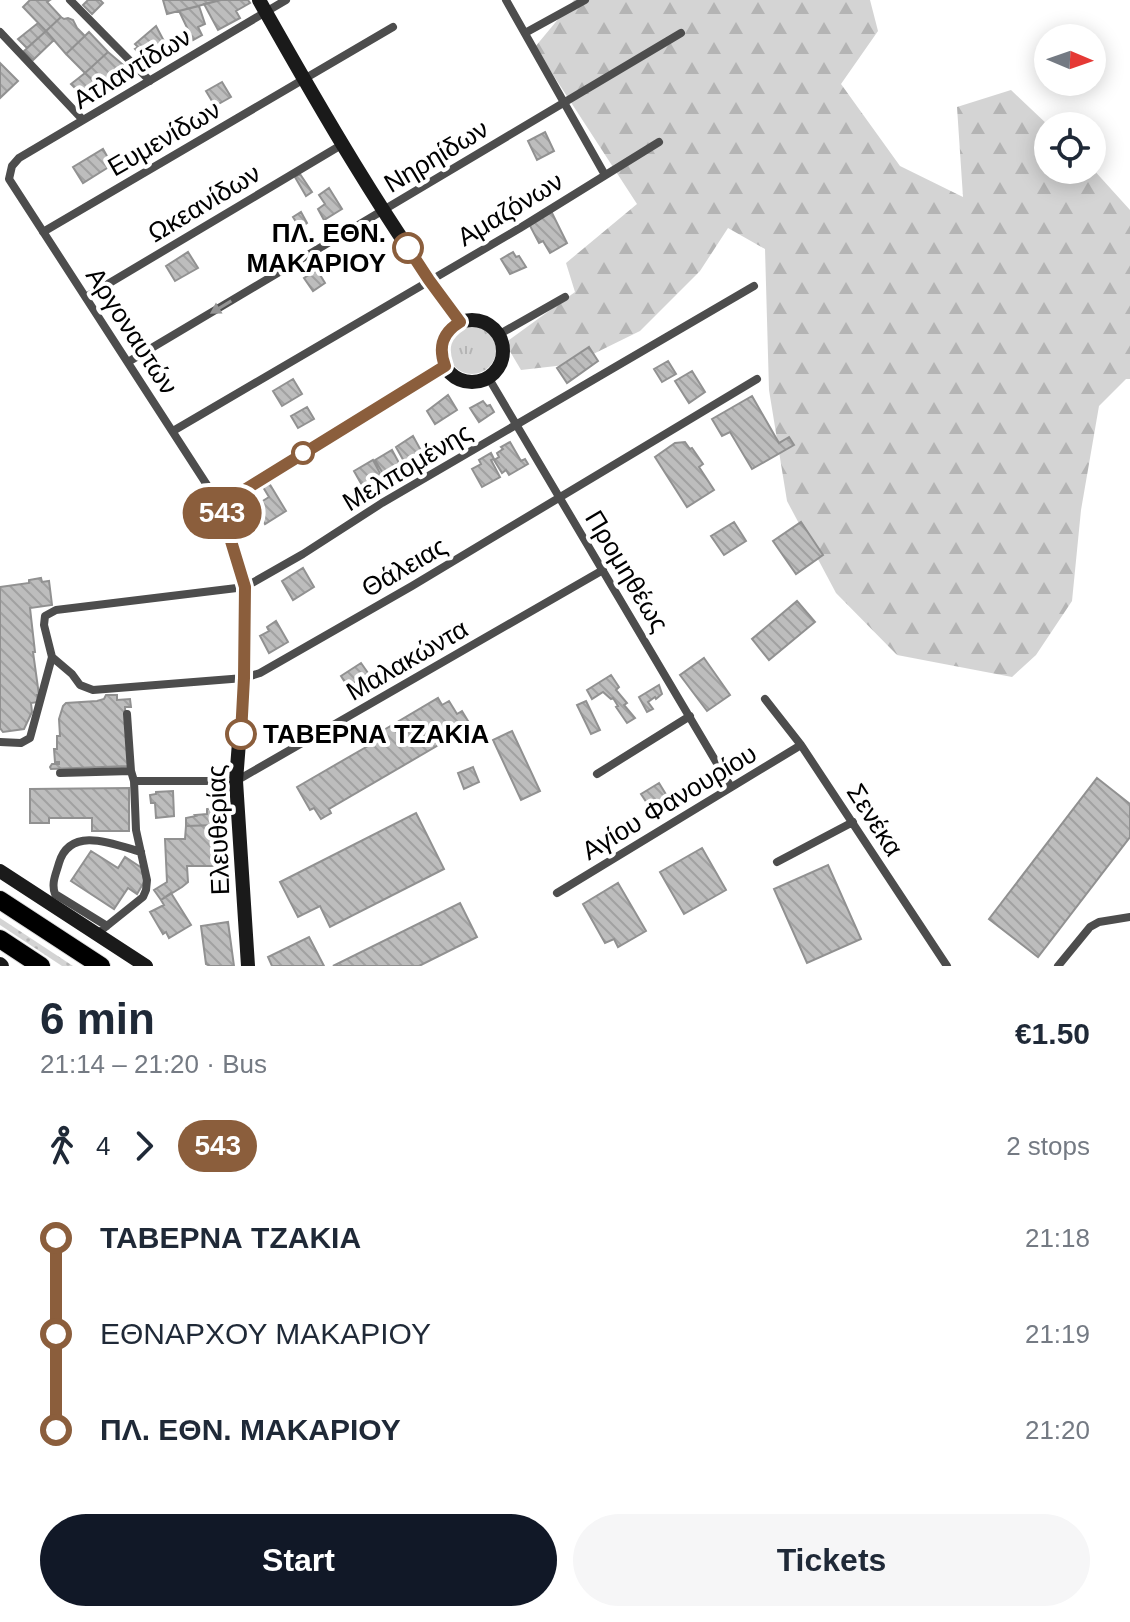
<!DOCTYPE html>
<html lang="en">
<head>
<meta charset="utf-8">
<style>
  :root { --surface:#fff; --page:#f6f6f7; --text:#1f2937; --muted:#747a83; --accent:#111827 }
  body { margin:0; font-family:Arial,sans-serif; background:var(--page); color:var(--text); height:100vh; display:flex; flex-direction:column; font-size:30px; white-space:nowrap }
  * { box-sizing:border-box; margin:0 }
  p { font-size:26px; color:var(--muted) }
  .icon { flex:none; width:44px; height:44px; fill:none; stroke:currentColor; stroke-width:2; stroke-linecap:round; stroke-linejoin:round }
  .map { position:relative; height:966px; overflow:hidden }
  .drawer { display:flex; flex-direction:column; background:var(--surface); flex:1 }
  .drawer>* { flex:none }
  .badge { padding:0 16px; border-radius:26px; font-size:28px; line-height:52px }
  .needle { width:52px; rotate:92deg }
  .buttons { position:absolute; left:1034px; top:24px; display:grid; gap:16px }
  .buttons a { display:grid; place-items:center; width:72px; height:72px; border-radius:50%; background:var(--surface); box-shadow:0 4px 20px #0003; font-size:40px }
  .map>.badge { position:absolute; translate:-50% -50%; box-shadow:0 0 0 4px #fff }
  .legs { display:flex; align-items:center; gap:12px; height:88px; padding:0 40px; font-size:26px }
  .legs p { margin-inline-start:auto }
  .overview { display:flex; align-items:center; justify-content:space-between; height:136px; padding:0 40px }
  h1 { font-size:44px; font-weight:800; line-height:60px }
  .button { display:flex; gap:16px; margin-top:auto; padding:16px 40px }
  .button a { flex:1; height:92px; border-radius:48px; background:var(--accent); color:#fff; font-size:32px; font-weight:800; line-height:92px; text-align:center }
  .button a+a { background:var(--page); color:var(--text) }
  ul { padding:0 40px; list-style:none }
  li { display:flex; align-items:center; gap:28px; height:96px; font-size:30px }
  li i { display:grid; place-items:center; width:12px; height:100%; margin:0 10px; background:currentColor }
  li i::after { content:''; width:20px; height:20px; margin:-10px; border:6px solid; border-radius:50%; background:var(--surface) }
  li p { margin-inline-start:auto }
  li:first-child i { background:linear-gradient(#0000 50%,currentColor 0) }
  li:last-child i { background:linear-gradient(currentColor 50%,#0000 0) }
  .map>svg:first-child { display:block }
</style>
</head>
<body>
<div class="map">
<svg width="1130" height="966" viewBox="0 0 1130 966">
  <defs>
    <pattern id="grass-dots" width="8" height="8" patternUnits="userSpaceOnUse" patternTransform="scale(2)"><rect width="8" height="8" fill="#d4d4d4"/><path d="M2 2h.1M6 6h.1" fill="none" stroke="#b4b4b4" stroke-width="1.8" stroke-linecap="round"/></pattern>
    <pattern id="forest-firs" width="22" height="20" patternUnits="userSpaceOnUse" patternTransform="scale(2)"><rect width="22" height="20" fill="#d4d4d4"/><path d="M5 1l3.5 6h-7zM16 11l3.5 6h-7z" fill="#b4b4b4"/></pattern>
    <pattern id="park-tufts" width="24" height="20" patternUnits="userSpaceOnUse" patternTransform="scale(2)"><rect width="24" height="20" fill="#d4d4d4"/><path d="M3 7l-1-3M5 7V3M7 7l1-3M15 17l-1-3M17 17v-4M19 17l1-3" fill="none" stroke="#b4b4b4"/></pattern>
    <pattern id="building-back-hatch" width="6" height="6" patternUnits="userSpaceOnUse" patternTransform="scale(2)"><rect width="6" height="6" fill="#bdbdbd"/><path d="M-1 5l2 2M0 0l6 6M5-1l2 2" fill="none" stroke="#a1a1a1"/></pattern>
  </defs>
  <rect width="100%" height="100%" fill="#fff"/>
  <!-- grass -->
  <path fill="url(#grass-dots)" d="M0,918l73,48h-11l-62,-41z"/>
  <!-- forest -->
  <path fill="url(#forest-firs)" d="M574,0h296l8,31 -37,53 59,82 63,31 -6,-90 54,-17 38,36 -1,44h44v-2l38,42v169h-4l-27,27 -18,104 -9,91 -36,54 -24,22 -115,-22 -61,-62 -49,-92 -18,-111 -4,-141 -37,-21 -28,43 -60,60 -59,29 -16,5 -44,5 -16,-27 70,-51 -9,-29 71,-59 -102,-157z"/>
  <!-- park -->
  <path fill="url(#park-tufts)" d="M448 350a24 24 0 1 1 48 0a24 24 0 1 1-48 0Z"/>
  <!-- building -->
  <path fill="url(#building-back-hatch)" stroke="#919191" stroke-width="2" d="M30,0h20l-3,2 14,15 -15,14 -23,-24z
    M88,0h12l3,3 -11,11 -9,-9z
    M163,0h58l-54,14z
    M221,0h27l2,3 -14,8 4,7 -22,12 -14,-26z
    M199,6l6,18 -7,3 4,8 -9,5 -14,-29z
    M61,17l3,2 4,-1 5,2 4,8 8,8 -19,18 -20,-23z
    M38,23l8,8 -19,17 -9,-9z
    M156,26l9,17 -18,14 -5,-5 -2,2 -5,-5 3,-2 -3,-3z
    M46,31l8,9 -21,20 -9,-9z
    M89,32l19,20 -23,21 -19,-19z
    M108,52l28,24 -23,15 -6,-6 -1,1 3,5 -2,2 -22,-20z
    M0,63l18,18 -18,17z
    M85,73l22,20 1,2 -5,3 -2,-3 -6,7 -7,-7 -3,3 -14,-14z
    M222,82l9,15 -16,9 -9,-15z
    M545,132l9,19 -17,9 -9,-19z
    M103,149l9,16 -29,18 -10,-16z
    M300,174l12,18 -6,4 -11,-19z
    M329,188l13,21 -18,11 -6,-11 7,-5 -6,-9z
    M551,211l16,32 -17,10 -7,-12 -4,2 -10,-19z
    M301,212l6,11 -7,5 -7,-11z
    M188,252l10,16 -23,13 -9,-15z
    M513,252l3,5 3,-1 7,11 -16,7 -9,-15z
    M317,270l8,13 -12,8 -9,-13z
    M589,347l9,14 -31,22 -10,-15z
    M668,361l8,13 -14,8 -8,-13z
    M692,371l13,21 -16,11 -14,-22z
    M293,379l9,15 -20,12 -9,-15z
    M448,395l9,15 -22,14 -8,-13z
    M752,396l27,47 10,-6 5,8 -42,24 -22,-37 -8,4 -10,-17z
    M483,401l4,5 3,-1 4,7 -15,10 -9,-14z
    M307,407l7,12 -16,9 -7,-12z
    M413,436l11,20 -11,6 5,8 -7,4 -15,-27z
    M510,442l11,19 4,-2 3,5 -19,11 -3,-5 -4,3 -8,-13 5,-3 -2,-4 6,-4 -2,-2z
    M685,442l5,7 2,-1 11,16 -4,3 15,23 -27,17 -32,-50 20,-14z
    M392,450l13,24 -13,7 -4,-6 -3,2 -10,-17z
    M491,453l3,6 -3,1 9,17 -18,10 -10,-18 9,-5 -2,-4z
    M373,460l8,15 -6,3 2,4 -4,3 2,4 -8,5 -13,-23z
    M269,483l17,28 -21,13 -17,-28 6,-4 7,10 8,-5 -6,-10z
    M734,522l12,19 -22,14 -13,-19z
    M801,522l22,33 -27,19 -23,-33z
    M303,568l11,19 -21,13 -11,-19z
    M41,578l1,4 7,-1 3,24 -22,3 5,44h-2l6,43h-2l1,7 -7,1 1,9 -8,17 -21,3 -3,-4v-141l29,-4v-3z
    M797,601l18,21 -46,38 -17,-21z
    M276,621l12,21 -19,11 -9,-17 9,-5 -2,-4z
    M704,658l26,37 -23,16 -27,-36z
    M361,663l7,10 -20,14 -7,-11z
    M611,675l8,12 -3,3 11,13 -3,2 11,13 -8,5 -11,-16 2,-1 -5,-8 -2,1 -8,-7 -11,7 -5,-9z
    M659,685l3,9 -6,5 -1,-2 -7,5 5,7 -6,3 -8,-15z
    M106,695h11v5l13,-1 1,8h-6l3,59 -77,3 -1,-2 2,-3h7v-2h-4l-1,-13h3v-13h3l-1,-17 4,-13 3,-3 31,-2 7,-2z
    M438,698l4,7 7,-4 8,13 5,-3 9,15 -142,83 2,4 -10,6 -7,-11 -4,2 -13,-23 83,-48 -3,-5z
    M586,701l14,29 -9,4 -14,-29z
    M512,731l28,60 -19,9 -28,-60z
    M473,767l6,15 -15,7 -6,-16z
    M1097,778l33,26v33l-92,120 -49,-38z
    M659,783l11,18 -17,11 -12,-18z
    M129,788v43h-37v-13h-43v5h-19v-34z
    M173,791l1,25 -18,2 -1,-15h-4l-1,-8 6,-1v-2z
    M214,808l1,17 -29,1v-8l10,-2 -1,-1 12,-1v-5z
    M416,813l28,56 -114,58 -10,-21 -22,11 -18,-35z
    M218,825l1,41h-32l1,16 -6,5 -21,13 -7,-10 13,-8 -2,-43h20l1,-13z
    M702,848l24,42 -42,24 -24,-42z
    M91,851l27,17 7,-11 17,11 2,14 -7,12 -9,-6 -14,21 -43,-28z
    M828,865l33,74 -54,24 -33,-74z
    M618,883l28,48 -28,16 -4,-8 -9,4 -22,-39z
    M171,893l20,32 -22,13 -3,-6 -3,2 -13,-22 14,-7 -3,-5z
    M460,903l17,34 -58,29h-86z
    M228,922l6,44h-24l-4,-2 -5,-38z
    M309,937l15,29h-52l-4,-9z"/>
  <g fill="none" stroke-linecap="round" stroke-linejoin="round">
    <defs>
      <path id="highway" d="M0,900l101,66
        M0,939l41,27"/>
    </defs>
    <!-- highway casing -->
    <use href="#highway" stroke="#dbdbdb" stroke-width="20"/>
    <!-- street -->
    <path stroke="#4d4d4d" stroke-width="8" d="M70,0l80,81
      M506,0l99,175
      M0,32l83,88
      M525,33l60,-33
      M43,232l350,-205
      M86,297l257,-153
      M498,335l67,-38
      M128,362l553,-329
      M488,377l243,410
      M173,431l347,-203 139,-86
      M220,505l-211,-326 3,-13 7,-8 267,-158
      M52,657l20,17 8,11 13,5 151,-12 16,-5 152,-87 345,-207
      M765,699l36,46 146,221
      M0,742l21,1 9,-5 22,-81 -8,-32 1,-9 11,-6 189,-23 58,-33 79,-51 372,-217
      M60,773l71,-2 -4,-57
      M597,774l93,-58
      M134,781h102l367,-211
      M777,862l76,-40
      M557,893l244,-148
      M107,926l-52,-32c-4,-11 1,-20 4,-31 11,-38 55,-19 82,-11
      M103,929l40,-32 3,-7 1,-10 -11,-50 -2,-49 -3,-10
      M1058,966l32,-39 9,-5 31,-5"/>
    <!-- secondary -->
    <path stroke="#1a1a1a" stroke-width="14" d="M259,0c62,110 126,221 201,322
      M441 351a31 31 0 1 1 62 0a31 31 0 1 1-62 0Z
      M0,871l146,95
      M0,964l2,2
      M248,966l-12,-185 8,-103 1,-91 -25,-82 225,-139"/>
    <!-- highway -->
    <use href="#highway" stroke="#000" stroke-width="18"/>
  </g>
  <!-- one-way arrows -->
  <defs><path id="oneway-solid" d="M-6-.8H1V-3.2L6.5 0L1 3.2V.8H-6Z" transform="scale(2)"/></defs>
  <use fill="#949494" href="#oneway-solid" transform="translate(221 307) rotate(149)"/>
  <g fill="none" stroke-linecap="round" stroke-linejoin="round">
    <defs>
      <path id="line-1" d="M241,734l3,-56 1,-91 -25,-82 225,-139c-7,-19 -3,-33 15,-44l-31,-42 -21,-32"/>
    </defs>
    <!-- line-1 casing -->
    <use href="#line-1" stroke="#fff" stroke-width="18"/>
    <!-- line-1 -->
    <use href="#line-1" stroke="#8b5e3c" stroke-width="12"/>
  </g>
  <!-- markers -->
  <g fill="#fff" stroke="#8b5e3c" stroke-width="4">
    <circle cx="408" cy="248" r="14"/>
    <circle cx="303" cy="453" r="10"/>
    <circle cx="241" cy="734" r="14"/>
  </g>
  <g text-anchor="middle" dominant-baseline="central" stroke-width="8" stroke-linejoin="round" paint-order="stroke">
    <!-- street labels -->
    <g font-size="26" fill="#000" stroke="#fff">
      <text transform="translate(132 68) rotate(-31)">Ατλαντίδων</text>
      <text transform="translate(164 138) rotate(-30)">Ευμενίδων</text>
      <text transform="translate(436 156) rotate(-31)">Νηρηίδων</text>
      <text transform="translate(204 203) rotate(-31)">Ωκεανίδων</text>
      <text transform="translate(510 209) rotate(-31)">Αμαζόνων</text>
      <text transform="translate(132 331) rotate(57)">Αργοναυτών</text>
      <text transform="translate(407 467) rotate(-31)">Μελπομένης</text>
      <text transform="translate(404 567) rotate(-30)">Θάλειας</text>
      <text transform="translate(627 571) rotate(59)">Προμηθέως</text>
      <text transform="translate(407 660) rotate(-30)">Μαλακώντα</text>
      <text transform="translate(669 802) rotate(-31)">Αγίου Φανουρίου</text>
      <text transform="translate(875 820) rotate(57)">Σενέκα</text>
      <text transform="translate(218 830) rotate(-92)">Ελευθερίας</text>
    </g>
    <!-- stop labels -->
    <g font-size="26" font-weight="bold" fill="#000" stroke="#fff" text-anchor="end">
      <text x="386" y="233">ΠΛ. ΕΘΝ.<tspan x="386" dy="30">ΜΑΚΑΡΙΟΥ</tspan></text>
      <text x="263" y="734" text-anchor="start">ΤΑΒΕΡΝΑ ΤΖΑΚΙΑ</text>
    </g>
  </g>
</svg>
<div class="buttons">
<a><svg class="needle" viewBox="-14 -14 28 28"><path d="M0-13l5 13h-10z" fill="#e53935"/><path d="M0 13l5-13h-10z" fill="#747a83"/></svg></a>
<a><svg class="icon" aria-label="locate" viewBox="0 0 24 24"><circle cx="12" cy="12" r="6"/><path d="M12 2v4M12 18v4M2 12h4M18 12h4"/></svg></a>
</div>
<b class="badge" style="left:222px;top:513px;background:#8b5e3c;color:#fff">543</b>
</div>
<section class="drawer">
<div class="overview"><div><h1>6 min</h1><p>21:14 – 21:20 · Bus</p></div><b>€1.50</b></div>
<div class="legs"><svg class="icon" aria-label="walk" viewBox="0 0 24 24"><circle cx="13" cy="4" r="2"/><path d="M13 8l-2 6 4 7M11 14l-3 7M7 12l3-4h3l4 4"/></svg>4<svg class="icon" aria-label="forward" viewBox="0 0 24 24"><path d="M9 5l7 7-7 7"/></svg><b class="badge" style="background:#8b5e3c;color:#fff">543</b><p>2 stops</p></div>
<ul>
<li><i style="color:#8b5e3c"></i><b>ΤΑΒΕΡΝΑ ΤΖΑΚΙΑ</b><p>21:18</p></li>
<li><i style="color:#8b5e3c"></i><span>ΕΘΝΑΡΧΟΥ ΜΑΚΑΡΙΟΥ</span><p>21:19</p></li>
<li><i style="color:#8b5e3c"></i><b>ΠΛ. ΕΘΝ. ΜΑΚΑΡΙΟΥ</b><p>21:20</p></li>
</ul>
<div class="button"><a>Start</a><a>Tickets</a></div>
</section>
</body>
</html>
